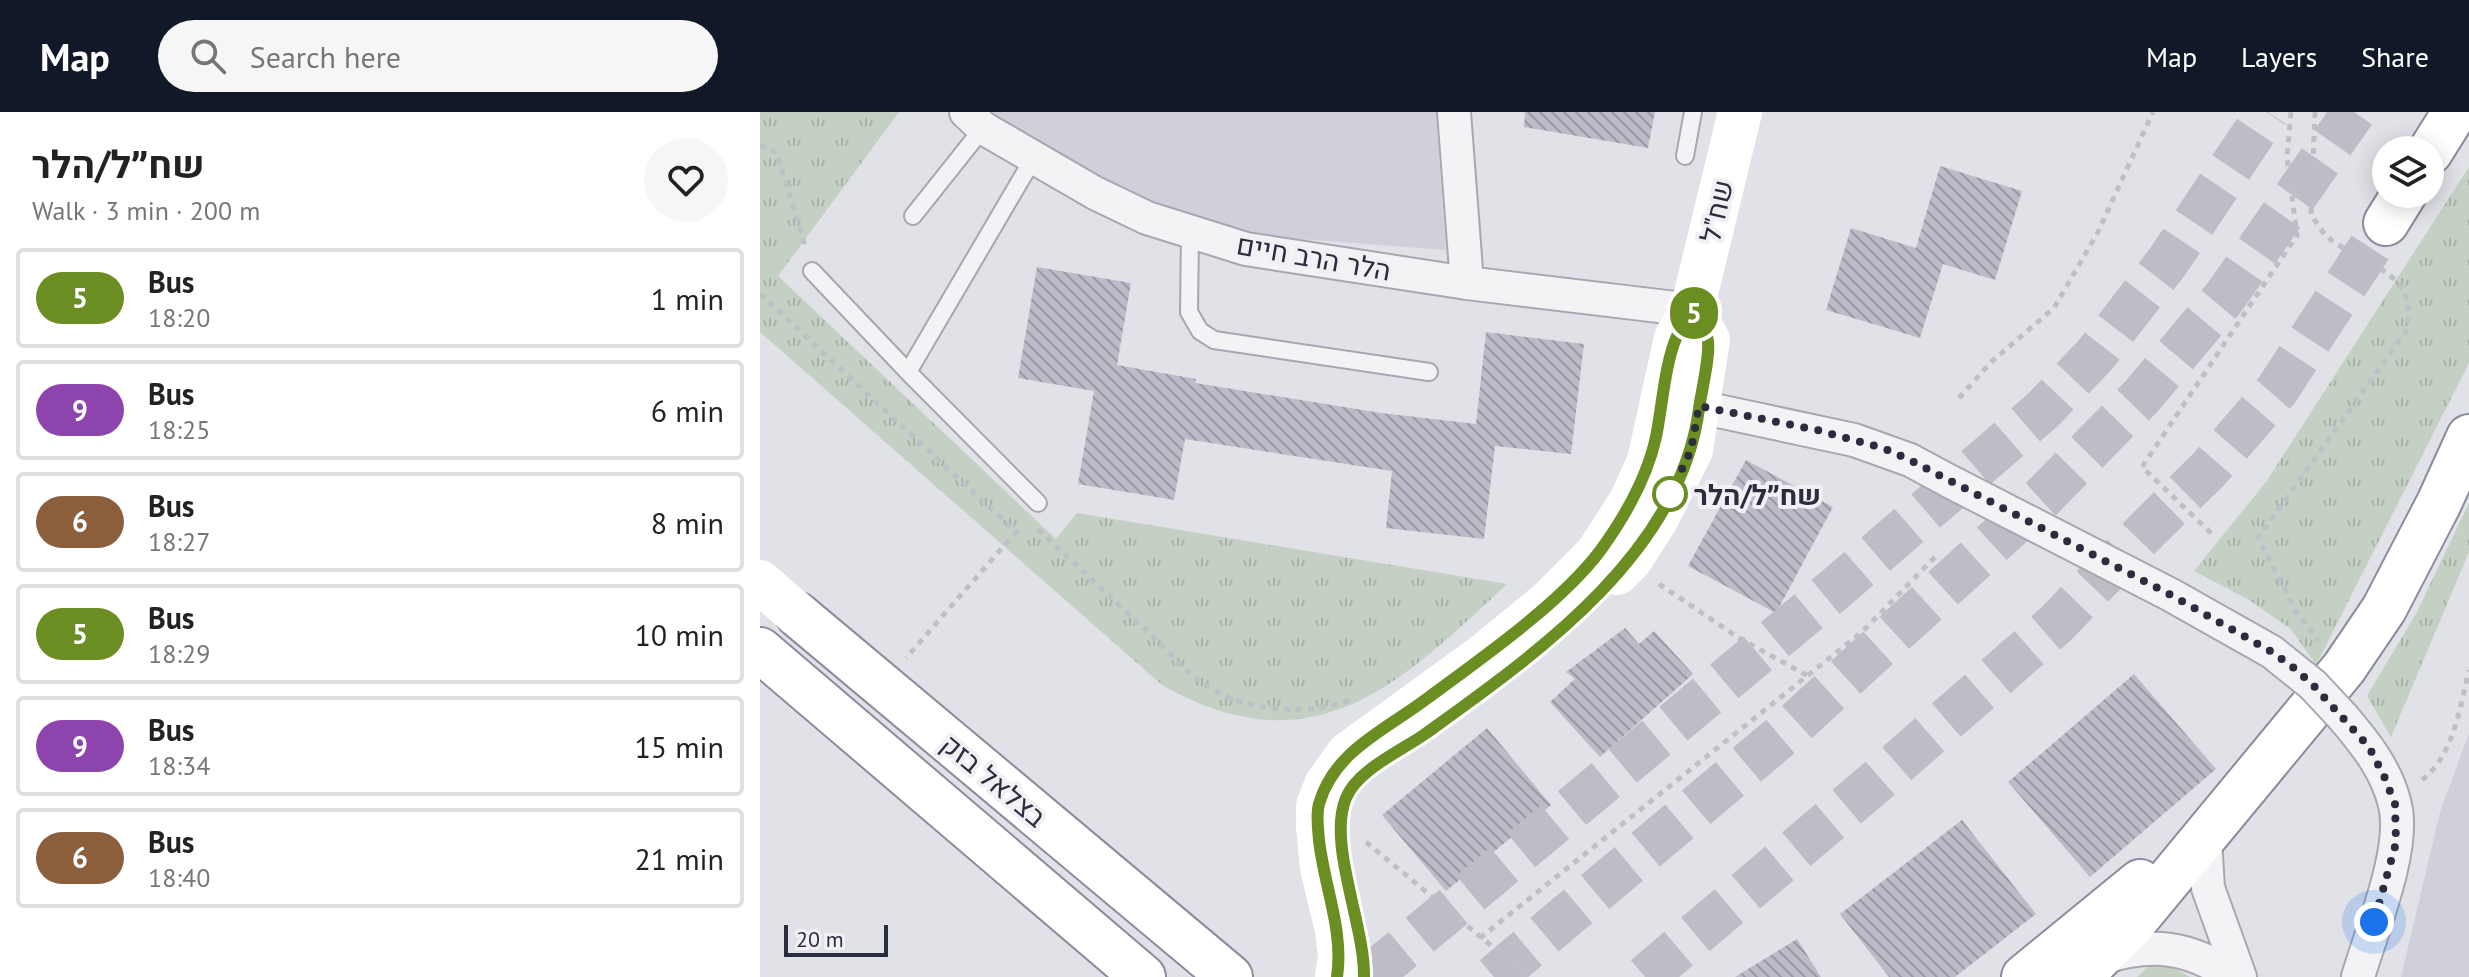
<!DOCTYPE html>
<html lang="en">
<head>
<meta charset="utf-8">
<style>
  :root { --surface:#fff; --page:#f6f6f6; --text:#222; --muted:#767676; --line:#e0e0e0; --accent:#111827 }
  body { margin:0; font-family:"PT Sans",Heebo,sans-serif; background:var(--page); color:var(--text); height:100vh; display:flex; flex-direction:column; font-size:30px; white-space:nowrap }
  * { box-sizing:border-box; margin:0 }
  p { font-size:26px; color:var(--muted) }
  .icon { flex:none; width:44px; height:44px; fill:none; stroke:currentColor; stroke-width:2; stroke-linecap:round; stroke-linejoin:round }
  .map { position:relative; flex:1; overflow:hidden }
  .sheet { display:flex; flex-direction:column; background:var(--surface); width:760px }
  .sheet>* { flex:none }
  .badge { padding:0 16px; border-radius:26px; font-size:28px; line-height:52px }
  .tools { position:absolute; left:1612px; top:24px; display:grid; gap:16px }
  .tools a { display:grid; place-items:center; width:72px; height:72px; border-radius:50%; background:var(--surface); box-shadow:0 4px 20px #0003; font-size:40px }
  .scale { position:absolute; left:24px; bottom:20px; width:104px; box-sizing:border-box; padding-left:8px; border:4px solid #2b2c3d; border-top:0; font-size:22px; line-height:28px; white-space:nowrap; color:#2b2c3d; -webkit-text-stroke:6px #f0f0f5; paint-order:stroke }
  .you { position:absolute; width:40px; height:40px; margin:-20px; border:6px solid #fff; border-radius:50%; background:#1a73e8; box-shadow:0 0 0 12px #1a73e833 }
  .map>.badge { position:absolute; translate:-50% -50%; box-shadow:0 0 0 4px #fff }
  .round { display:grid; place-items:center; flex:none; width:84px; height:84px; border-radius:42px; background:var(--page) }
  .summary { display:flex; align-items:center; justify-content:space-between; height:136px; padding:0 32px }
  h1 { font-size:38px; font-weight:700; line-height:60px }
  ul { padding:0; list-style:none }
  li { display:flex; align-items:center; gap:24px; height:100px; margin:0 16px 12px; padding:0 16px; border:4px solid var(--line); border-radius:8px }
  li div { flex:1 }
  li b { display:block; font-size:30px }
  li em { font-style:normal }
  li .badge { min-width:88px; font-weight:700; text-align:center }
  header { display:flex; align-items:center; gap:48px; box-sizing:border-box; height:112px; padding:0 40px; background:var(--accent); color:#fff }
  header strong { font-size:38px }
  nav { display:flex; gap:44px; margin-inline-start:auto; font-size:28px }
  .search { width:560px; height:72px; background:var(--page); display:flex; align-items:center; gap:20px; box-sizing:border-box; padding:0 28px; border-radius:44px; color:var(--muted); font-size:30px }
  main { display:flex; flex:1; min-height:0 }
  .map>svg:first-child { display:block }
</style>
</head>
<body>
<header>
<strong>Map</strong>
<div class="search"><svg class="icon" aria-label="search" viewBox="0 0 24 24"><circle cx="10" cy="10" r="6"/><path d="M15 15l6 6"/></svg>Search here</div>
<nav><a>Map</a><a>Layers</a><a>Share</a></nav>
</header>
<main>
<section class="sheet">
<div class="summary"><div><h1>שח״ל/הלר</h1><p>Walk · 3 min · 200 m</p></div><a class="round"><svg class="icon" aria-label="heart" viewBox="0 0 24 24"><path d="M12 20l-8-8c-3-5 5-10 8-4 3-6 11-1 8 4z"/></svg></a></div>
<ul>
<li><span class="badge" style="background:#6b8e23;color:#fff">5</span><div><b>Bus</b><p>18:20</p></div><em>1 min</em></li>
<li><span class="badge" style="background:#8e44ad;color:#fff">9</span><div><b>Bus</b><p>18:25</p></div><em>6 min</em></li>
<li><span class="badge" style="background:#8b5e3c;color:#fff">6</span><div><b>Bus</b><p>18:27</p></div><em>8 min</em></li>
<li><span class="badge" style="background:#6b8e23;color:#fff">5</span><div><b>Bus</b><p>18:29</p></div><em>10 min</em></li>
<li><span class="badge" style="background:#8e44ad;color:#fff">9</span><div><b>Bus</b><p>18:34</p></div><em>15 min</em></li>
<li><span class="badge" style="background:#8b5e3c;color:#fff">6</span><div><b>Bus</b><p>18:40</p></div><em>21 min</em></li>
</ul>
</section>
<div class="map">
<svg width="1709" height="865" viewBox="0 0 1709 865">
  <defs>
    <pattern id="grass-tufts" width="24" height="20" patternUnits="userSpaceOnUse" patternTransform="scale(2)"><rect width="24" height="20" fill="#c3d0c3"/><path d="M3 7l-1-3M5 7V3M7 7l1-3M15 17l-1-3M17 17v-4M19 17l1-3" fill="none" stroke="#a8b3a8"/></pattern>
    <pattern id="building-back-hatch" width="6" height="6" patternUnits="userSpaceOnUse" patternTransform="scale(2)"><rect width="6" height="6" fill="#bbbcc7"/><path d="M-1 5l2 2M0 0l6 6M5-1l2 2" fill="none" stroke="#9899a3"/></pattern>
  </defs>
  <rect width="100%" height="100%" fill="#e1e1e8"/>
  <!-- built -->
  <path fill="#cfd0d9" d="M229,0h447l10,138 -198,-15 -78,-23 -94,-39z
    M1709,621v244h-68l39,-165z"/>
  <!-- grass -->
  <path fill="url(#grass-tufts)" d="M0,0h139l-121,164 278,263 21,-26 430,71c-108,101 -193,187 -345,101l-402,-353z
    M1709,55v196l-153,302 -25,-36 -42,-29 -55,-29 72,-89z
    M1709,391v49l-78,185 -24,-41 49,-82z
    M1398,846l32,19h-53z"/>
  <!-- building -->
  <path fill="url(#building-back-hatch)" d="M765,0h130l-7,36 -124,-21z
    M1180,54l82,25 -27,89 -52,-16 -23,74 -94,-28 25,-82 65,20z
    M277,155l94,16 -14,82 79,14 -1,4 186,30 95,11 10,-92 98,12 -13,110 -76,-8 -11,93 -98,-11 6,-57 -207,-32 -11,61 -96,-16 16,-93 -76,-13z
    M986,348l87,47 -57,106 -88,-47z
    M865,516l14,16 15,-13 39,43 -93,83 -50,-55 25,-23 -9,-7z
    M1374,562l82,95 -126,108 -82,-95z
    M727,616l64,77 -105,86 -64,-76z
    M1202,708l74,94 -81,63h-66l-49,-63z
    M1037,827l24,38h-86z"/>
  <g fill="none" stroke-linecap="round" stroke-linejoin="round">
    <!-- highway-tunnel -->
    <path stroke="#bdbdc6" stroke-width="44" stroke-dasharray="44 22" stroke-linecap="butt" d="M609,865l465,-387 210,-181 52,-55 72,-93 100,-149
      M734,865l293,-246 256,-234 98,-100 83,-99 130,-186
      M885,865l232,-196 179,-157 89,-92 63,-62 69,-80 109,-167"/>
    <defs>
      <path id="lane" d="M925,44l8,-44
        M153,104l70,-88
        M430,121l-1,79 11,19 14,9 215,32
        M52,159l96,101 130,131
        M148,260l125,-213"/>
      <path id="street" d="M206,0l17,16 112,65 52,25 99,31 221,34 225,27
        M694,0l13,171
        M916,290l178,38 56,20 41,22
        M1582,604c23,27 45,54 53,89 11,44 -24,127 -37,172
        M1445,727l3,49 32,89
        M1342,846c49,-16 88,-12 131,19"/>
      <path id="highway" d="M1670,40l25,-40
        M1626,111l18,-29
        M38,503l432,362
        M0,538l383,327
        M1264,865l116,-95
        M1319,865l50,-49 215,-260 40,-59 55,-106 30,-66"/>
    </defs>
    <!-- lane casing -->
    <use href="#lane" stroke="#a7a7b1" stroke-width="20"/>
    <!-- street casing -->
    <use href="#street" stroke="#a7a7b1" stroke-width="36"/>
    <!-- highway casing -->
    <use href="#highway" stroke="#8a8b9c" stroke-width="48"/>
    <!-- path -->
    <path stroke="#bfbfc6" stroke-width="5" stroke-dasharray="6 6" stroke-linecap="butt" d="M1555,0l-4,103c6,8 12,19 19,24 35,27 91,33 76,92l-148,207 38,73 22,30
      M0,33l17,8 29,96
      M0,182l256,238 -110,126
      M1199,286l32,-36 63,-54 44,-76 55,-120
      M278,417c36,34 72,68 108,101 22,21 43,46 69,61 35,21 101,24 137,8
      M1451,421l-69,-66 155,-232 -10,-77 4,-46
      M899,472l80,54 69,38
      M1662,668c32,-25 38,-73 47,-110
      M606,730l163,135
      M720,826l382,-306 74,-76"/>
    <!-- lane -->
    <use href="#lane" stroke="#f3f3f6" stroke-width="16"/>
    <!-- street -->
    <use href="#street" stroke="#f3f3f6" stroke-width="32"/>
    <!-- secondary -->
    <path stroke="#fff" stroke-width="44" d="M857,461l14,-14 26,-41 34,-68 17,-110 -16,-30
      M0,470l38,33
      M577,865l3,-21 -3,-26 -15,-62 -4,-41v-21l8,-21 22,-31 135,-98 66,-54 48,-48 34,-53 18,-40 27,-123 16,-28 48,-198"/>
    <!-- highway -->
    <use href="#highway" stroke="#fff" stroke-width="44"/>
    <defs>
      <path id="street-bridge" d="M1191,370l220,113 101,57 41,33 29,31"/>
    </defs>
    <!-- street-bridge casing -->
    <use href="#street-bridge" stroke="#a7a7b1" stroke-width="36" stroke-linecap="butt"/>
    <!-- street-bridge -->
    <use href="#street-bridge" stroke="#f3f3f6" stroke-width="32"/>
  </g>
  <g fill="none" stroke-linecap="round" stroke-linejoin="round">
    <defs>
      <path id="line" d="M577,865c7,-46 -13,-91 -18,-137 -1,-12 -3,-25 0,-36 15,-53 66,-74 106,-104 55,-41 134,-95 175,-149 24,-33 47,-73 56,-114 6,-29 9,-75 21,-101 4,-9 10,-17 15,-26 5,9 11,18 15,27 5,13 -6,55 -8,72 -19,145 -164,246 -274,325 -24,17 -68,36 -79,64 -19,45 19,127 18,179"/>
    </defs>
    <!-- line casing -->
    <use href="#line" stroke="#fff" stroke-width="18"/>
    <!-- line -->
    <use href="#line" stroke="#6b8e23" stroke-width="12"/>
    <!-- walk -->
    <path stroke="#2b2c3d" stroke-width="8" stroke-dasharray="0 14.4" d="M910,382l-3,7 24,-51 8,-44 118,24 66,18 27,12 261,135 101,57 22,16 19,17 56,62 15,29 11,28 1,39 -22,79"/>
  </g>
  <!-- markers -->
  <circle fill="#fff" stroke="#6b8e23" stroke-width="4" cx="910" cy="382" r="16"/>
  <g text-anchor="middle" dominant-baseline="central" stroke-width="8" stroke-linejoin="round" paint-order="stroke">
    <!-- street labels -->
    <g font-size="28" fill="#2b2c3d" stroke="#f0f0f5">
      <text transform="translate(956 99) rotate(-77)">שח"ל</text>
      <text transform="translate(554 145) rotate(10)">הלר הרב חיים</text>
      <text transform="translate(234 668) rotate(40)">בצלאל בזק</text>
    </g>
    <!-- stop labels -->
    <g font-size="28" font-weight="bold" fill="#2b2c3d" stroke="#f0f0f5" text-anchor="start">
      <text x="934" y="382">שח״ל/הלר</text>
    </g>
  </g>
</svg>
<div class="tools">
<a><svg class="icon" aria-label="layers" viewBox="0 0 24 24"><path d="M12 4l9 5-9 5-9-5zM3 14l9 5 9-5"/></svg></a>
</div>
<div class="scale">20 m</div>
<div class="you" style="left:1614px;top:810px"></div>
<b class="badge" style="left:934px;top:201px;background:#6b8e23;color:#fff">5</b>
</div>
</main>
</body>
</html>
